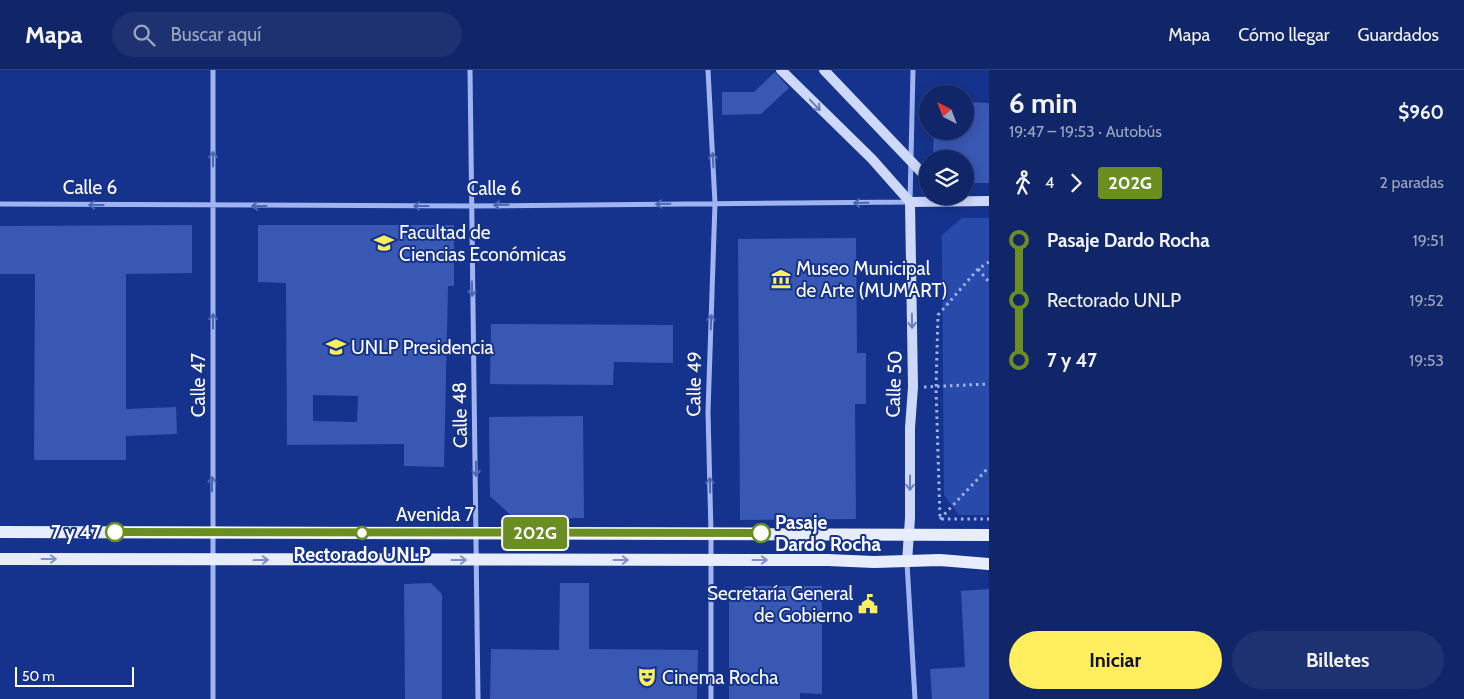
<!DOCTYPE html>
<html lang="es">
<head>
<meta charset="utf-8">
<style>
  :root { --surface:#102669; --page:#1e3271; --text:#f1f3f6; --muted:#9ca5c0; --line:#30437d; --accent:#ffef5e }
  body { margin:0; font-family:Cabin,sans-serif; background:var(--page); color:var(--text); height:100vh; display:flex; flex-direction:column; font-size:19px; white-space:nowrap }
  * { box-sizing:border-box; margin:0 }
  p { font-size:16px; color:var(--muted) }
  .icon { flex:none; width:28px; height:28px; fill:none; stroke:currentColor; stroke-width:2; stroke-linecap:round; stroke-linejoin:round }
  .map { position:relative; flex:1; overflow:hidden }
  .panel { display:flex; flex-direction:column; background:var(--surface); width:475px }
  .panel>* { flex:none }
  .badge { padding:0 10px; border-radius:4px; font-size:18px; line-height:32px }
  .needle { width:32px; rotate:318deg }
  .buttons { position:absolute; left:919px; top:15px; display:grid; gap:10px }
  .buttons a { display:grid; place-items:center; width:55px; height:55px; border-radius:50%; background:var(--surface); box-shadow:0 2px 12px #0003,0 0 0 1px var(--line); font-size:25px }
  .scale { position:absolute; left:15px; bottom:12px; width:119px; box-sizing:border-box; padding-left:5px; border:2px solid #fff; border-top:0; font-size:14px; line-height:18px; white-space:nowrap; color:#fff; -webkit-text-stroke:4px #15338c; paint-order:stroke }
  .map>.badge { position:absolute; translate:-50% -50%; box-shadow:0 0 0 2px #fff }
  .legs { display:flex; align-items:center; gap:8px; height:55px; padding:0 20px; font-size:16px }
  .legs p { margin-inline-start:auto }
  .head { display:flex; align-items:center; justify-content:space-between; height:85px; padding:0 20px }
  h1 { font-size:28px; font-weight:800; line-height:38px }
  .cta { display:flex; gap:10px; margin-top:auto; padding:10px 20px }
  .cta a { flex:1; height:58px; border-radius:30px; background:var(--accent); color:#111; font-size:20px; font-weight:800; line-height:58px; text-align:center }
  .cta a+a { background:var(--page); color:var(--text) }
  ul { padding:0 20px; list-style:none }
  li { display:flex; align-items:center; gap:18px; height:60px; font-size:19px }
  li i { display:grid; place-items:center; width:8px; height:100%; margin:0 6px; background:currentColor }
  li i::after { content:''; width:12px; height:12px; margin:-6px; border:4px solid; border-radius:50%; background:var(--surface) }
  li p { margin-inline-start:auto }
  li:first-child i { background:linear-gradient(#0000 50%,currentColor 0) }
  li:last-child i { background:linear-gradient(currentColor 50%,#0000 0) }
  header { display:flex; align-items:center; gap:30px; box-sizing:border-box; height:70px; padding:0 25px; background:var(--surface); border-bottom:1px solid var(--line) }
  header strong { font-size:24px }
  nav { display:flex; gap:28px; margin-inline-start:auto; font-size:18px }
  .search { width:350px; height:45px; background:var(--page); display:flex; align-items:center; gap:12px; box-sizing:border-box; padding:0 18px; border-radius:28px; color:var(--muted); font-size:19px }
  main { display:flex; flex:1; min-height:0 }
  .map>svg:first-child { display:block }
</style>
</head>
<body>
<header>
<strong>Mapa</strong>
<div class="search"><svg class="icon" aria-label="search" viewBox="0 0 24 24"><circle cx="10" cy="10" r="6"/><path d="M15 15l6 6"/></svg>Buscar aquí</div>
<nav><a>Mapa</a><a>Cómo llegar</a><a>Guardados</a></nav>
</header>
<main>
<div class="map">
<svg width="989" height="629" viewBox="0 0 989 629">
  <rect width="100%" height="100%" fill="#15338c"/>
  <!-- green -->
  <path fill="#284aab" d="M962,148h27v297h-30l-15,-20 -2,-260z"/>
  <!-- building -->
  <path fill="#3958b3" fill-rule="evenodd" d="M775,2l14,16 -28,26 -39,1v-23h32z
    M965,32l24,1v80h-24v-24h-24l-8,-8 1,-20h31z
    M192,155v48l-66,1v135l50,-2 1,27 -51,2v24h-92l1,-186h-35v-48z
    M258,155h196v61h-6l-4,181 -40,-1v-22l-117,1 -1,-162 -28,-1zM313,325l45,1 -1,26 -44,-1z
    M856,168l1,115h9v51h-11l1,115 -116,1 -2,-281z
    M491,254l182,1v38l-59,-1 -1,23 -123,-1z
    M583,346l1,102 -69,1 -25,-23 -1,-79z
    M431,513l11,11v105h-37l-1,-115z
    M560,513h29v66l109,1 -1,49h-207l1,-50 68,1z
    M746,516h76v108l-22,-1v6h-71v-97z
    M989,519v110h-57l-2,-30 35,-2 -4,-76z"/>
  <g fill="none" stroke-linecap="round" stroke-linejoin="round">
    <!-- path -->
    <path stroke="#9fb4f0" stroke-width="3" stroke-dasharray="2.5 4" stroke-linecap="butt" d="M989,192l-11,7 -40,46 -2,73 4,131h49
      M978,199l11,13
      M924,317l64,-3
      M940,449l49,-52"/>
    <!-- street -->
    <path stroke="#9fb4f0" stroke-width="5" d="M213,0v629
      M470,0l8,629
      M708,0l7,133 -7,209 3,121v166
      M0,134l470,2 440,-4 3,-132
      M907,493l8,136"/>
    <!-- secondary -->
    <path stroke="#cdd8fb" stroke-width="10" d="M781,0l91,89 38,43
      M824,0l104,109
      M910,132l79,-1
      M907,492l3,-44v-90l3,-41 -3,-185"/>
    <!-- primary -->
    <path stroke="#e8ecff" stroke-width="12" d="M0,462l989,3
      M0,489l828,1 46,2 66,-2 49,4"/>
  </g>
  <!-- one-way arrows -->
  <defs><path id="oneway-shaft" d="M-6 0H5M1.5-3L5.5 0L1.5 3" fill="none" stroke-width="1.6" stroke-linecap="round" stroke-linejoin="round" transform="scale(1.25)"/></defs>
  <g stroke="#687dbe">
    <use href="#oneway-shaft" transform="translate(815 35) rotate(46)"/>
    <use href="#oneway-shaft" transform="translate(912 251) rotate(89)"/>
    <use href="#oneway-shaft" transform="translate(910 413) rotate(90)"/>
  </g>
  <g stroke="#4c67b4">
    <use href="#oneway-shaft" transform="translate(213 89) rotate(-90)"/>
    <use href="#oneway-shaft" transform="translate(713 90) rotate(-93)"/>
    <use href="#oneway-shaft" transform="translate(861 133) rotate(179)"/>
    <use href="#oneway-shaft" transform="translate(663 134) rotate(179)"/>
    <use href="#oneway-shaft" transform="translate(96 135) rotate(-180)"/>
    <use href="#oneway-shaft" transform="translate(501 135) rotate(179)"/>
    <use href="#oneway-shaft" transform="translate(259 136) rotate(-180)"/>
    <use href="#oneway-shaft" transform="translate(421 136) rotate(180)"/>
    <use href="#oneway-shaft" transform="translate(472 219) rotate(89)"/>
    <use href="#oneway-shaft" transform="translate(213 251) rotate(-90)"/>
    <use href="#oneway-shaft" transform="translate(711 252) rotate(-88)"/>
    <use href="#oneway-shaft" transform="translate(476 399) rotate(89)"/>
    <use href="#oneway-shaft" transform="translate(212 414) rotate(-90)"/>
    <use href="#oneway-shaft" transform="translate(710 415) rotate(-91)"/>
  </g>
  <g stroke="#7e90c6">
    <use href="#oneway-shaft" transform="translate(49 489)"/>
    <use href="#oneway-shaft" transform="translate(261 490) rotate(-1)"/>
    <use href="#oneway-shaft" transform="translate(459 490)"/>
    <use href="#oneway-shaft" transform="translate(621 490)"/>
    <use href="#oneway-shaft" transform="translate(760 490)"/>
  </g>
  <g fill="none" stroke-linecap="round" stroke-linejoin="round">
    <defs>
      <path id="line-1" d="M115,462l646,1"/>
    </defs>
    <!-- line-1 casing -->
    <use href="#line-1" stroke="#fff" stroke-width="11"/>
    <!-- line-1 -->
    <use href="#line-1" stroke="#6b8e23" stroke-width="8"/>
  </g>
  <!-- icons -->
  <defs>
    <symbol id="university-bare" viewBox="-9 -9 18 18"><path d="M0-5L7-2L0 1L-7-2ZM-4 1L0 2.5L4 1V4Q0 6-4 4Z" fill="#ffef5e" stroke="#15338c" stroke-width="2.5" paint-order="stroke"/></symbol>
    <symbol id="museum-bare" viewBox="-9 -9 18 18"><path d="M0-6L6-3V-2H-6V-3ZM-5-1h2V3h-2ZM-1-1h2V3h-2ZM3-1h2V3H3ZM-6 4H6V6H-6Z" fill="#ffef5e" stroke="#15338c" stroke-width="2.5" paint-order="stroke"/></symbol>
    <symbol id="civic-bare" viewBox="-9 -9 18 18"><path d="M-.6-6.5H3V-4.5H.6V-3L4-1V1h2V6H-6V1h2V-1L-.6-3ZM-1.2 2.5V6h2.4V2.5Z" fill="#ffef5e" stroke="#15338c" stroke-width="2.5" paint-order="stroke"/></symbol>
    <symbol id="theatre-bare" viewBox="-9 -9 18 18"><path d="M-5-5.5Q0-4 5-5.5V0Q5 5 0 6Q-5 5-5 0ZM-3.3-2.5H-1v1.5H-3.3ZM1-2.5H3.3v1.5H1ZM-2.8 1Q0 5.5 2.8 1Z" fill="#ffef5e" stroke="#15338c" stroke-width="2.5" paint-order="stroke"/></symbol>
  </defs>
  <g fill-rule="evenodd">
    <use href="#university-bare" x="370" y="159" width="28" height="28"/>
    <use href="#museum-bare" x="767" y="195" width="28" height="28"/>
    <use href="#university-bare" x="322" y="263" width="28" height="28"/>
    <use href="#civic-bare" x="854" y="520" width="28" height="28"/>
    <use href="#theatre-bare" x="633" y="593" width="28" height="28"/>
  </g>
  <!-- markers -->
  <g fill="#fff" stroke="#6b8e23" stroke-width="2.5">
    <circle cx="115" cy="462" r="9"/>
    <circle cx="362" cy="463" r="6"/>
    <circle cx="761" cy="463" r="9"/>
  </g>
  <g text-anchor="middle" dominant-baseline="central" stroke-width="4" stroke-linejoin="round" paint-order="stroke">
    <!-- street labels -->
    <g font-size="19" fill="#fff" stroke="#15338c">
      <text x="90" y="117">Calle 6</text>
      <text x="494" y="118">Calle 6</text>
      <text transform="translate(694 314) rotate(-89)">Calle 49</text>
      <text transform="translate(894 314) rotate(-88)">Calle 50</text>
      <text transform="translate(198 315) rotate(-90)">Calle 47</text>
      <text transform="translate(460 345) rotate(-91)">Calle 48</text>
      <text x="435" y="444">Avenida 7</text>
    </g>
    <!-- poi labels -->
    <g font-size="19" fill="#fff" stroke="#15338c" text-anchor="start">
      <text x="399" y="162">Facultad de<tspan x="399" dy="22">Ciencias Económicas</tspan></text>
      <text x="796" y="198">Museo Municipal<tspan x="796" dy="22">de Arte (MUMART)</tspan></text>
      <text x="351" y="277">UNLP Presidencia</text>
      <text x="853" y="523" text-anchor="end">Secretaría General<tspan x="853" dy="22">de Gobierno</tspan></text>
      <text x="662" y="607">Cinema Rocha</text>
    </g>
    <!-- stop labels -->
    <g font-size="19" font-weight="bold" fill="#fff" stroke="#15338c" text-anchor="start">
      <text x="775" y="452">Pasaje<tspan x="775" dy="22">Dardo Rocha</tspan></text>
      <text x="101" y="462" text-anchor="end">7 y 47</text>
      <text x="362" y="484" text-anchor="middle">Rectorado UNLP</text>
    </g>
  </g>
</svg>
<div class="buttons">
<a><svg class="needle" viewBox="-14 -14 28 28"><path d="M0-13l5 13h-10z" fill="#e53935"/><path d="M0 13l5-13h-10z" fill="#9ca5c0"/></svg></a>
<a><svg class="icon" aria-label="layers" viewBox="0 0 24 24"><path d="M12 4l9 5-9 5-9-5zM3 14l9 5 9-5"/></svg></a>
</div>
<div class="scale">50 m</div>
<b class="badge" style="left:535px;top:463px;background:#6b8e23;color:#fff">202G</b>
</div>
<section class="panel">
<div class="head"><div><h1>6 min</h1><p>19:47 – 19:53 · Autobús</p></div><b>$960</b></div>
<div class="legs"><svg class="icon" aria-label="walk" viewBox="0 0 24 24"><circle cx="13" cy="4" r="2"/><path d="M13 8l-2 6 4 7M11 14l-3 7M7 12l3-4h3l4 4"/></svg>4<svg class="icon" aria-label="forward" viewBox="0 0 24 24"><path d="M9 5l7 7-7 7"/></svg><b class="badge" style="background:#6b8e23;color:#fff">202G</b><p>2 paradas</p></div>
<ul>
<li><i style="color:#6b8e23"></i><b>Pasaje Dardo Rocha</b><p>19:51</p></li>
<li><i style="color:#6b8e23"></i><span>Rectorado UNLP</span><p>19:52</p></li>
<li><i style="color:#6b8e23"></i><b>7 y 47</b><p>19:53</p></li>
</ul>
<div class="cta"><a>Iniciar</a><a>Billetes</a></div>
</section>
</main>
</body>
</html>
